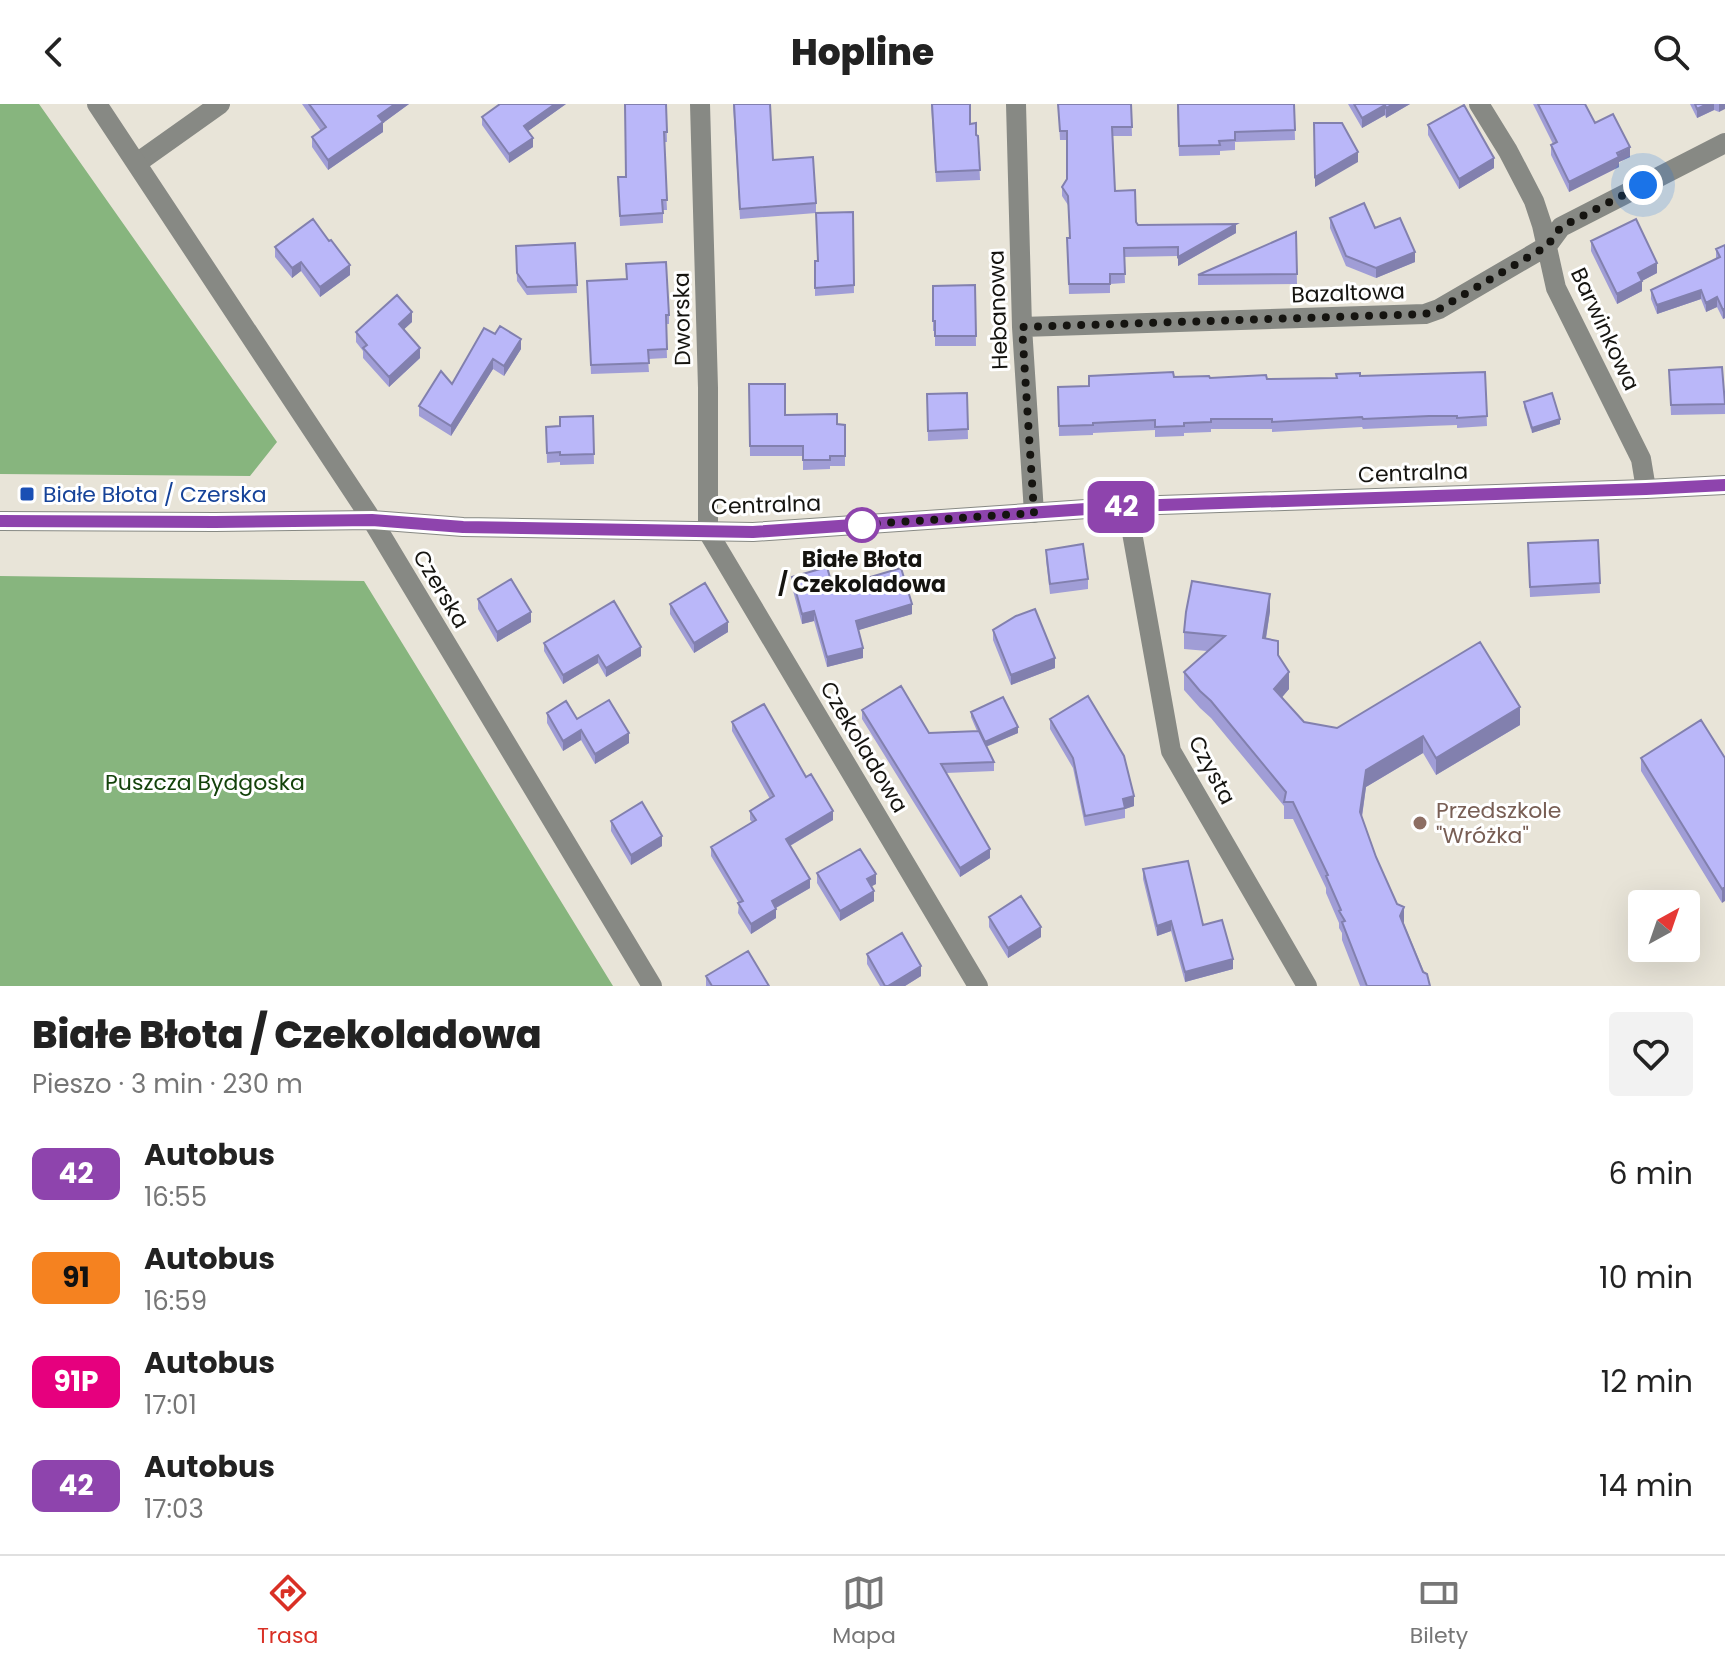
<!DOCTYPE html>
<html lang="pl">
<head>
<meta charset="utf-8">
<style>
  :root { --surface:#fff; --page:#f2f2f2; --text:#222; --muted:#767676; --line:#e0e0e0; --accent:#d93025 }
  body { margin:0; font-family:Poppins,sans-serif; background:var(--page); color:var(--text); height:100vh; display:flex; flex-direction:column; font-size:30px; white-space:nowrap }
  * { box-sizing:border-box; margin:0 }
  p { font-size:26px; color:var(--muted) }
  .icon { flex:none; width:44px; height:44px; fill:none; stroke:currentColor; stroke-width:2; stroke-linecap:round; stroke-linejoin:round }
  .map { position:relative; height:882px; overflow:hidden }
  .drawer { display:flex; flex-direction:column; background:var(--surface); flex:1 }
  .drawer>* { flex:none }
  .badge { padding:0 16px; border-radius:12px; font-size:28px; line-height:52px }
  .needle { width:52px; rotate:40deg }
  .tools { position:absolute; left:1628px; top:786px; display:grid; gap:16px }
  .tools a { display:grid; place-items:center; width:72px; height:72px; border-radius:8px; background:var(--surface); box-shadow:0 8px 32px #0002; font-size:40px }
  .you { position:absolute; width:40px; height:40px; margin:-20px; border:6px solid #fff; border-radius:50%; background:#1a73e8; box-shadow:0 0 0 12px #1a73e833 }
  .map>.badge { position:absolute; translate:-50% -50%; box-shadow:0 0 0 4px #fff }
  .round { display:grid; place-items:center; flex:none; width:84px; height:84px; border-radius:8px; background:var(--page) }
  .head { display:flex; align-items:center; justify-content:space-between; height:136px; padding:0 32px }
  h1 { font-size:38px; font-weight:800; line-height:60px }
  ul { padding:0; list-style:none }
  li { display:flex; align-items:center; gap:24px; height:104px; padding:0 32px }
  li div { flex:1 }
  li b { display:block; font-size:30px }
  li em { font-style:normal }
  li .badge { min-width:88px; font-weight:700; text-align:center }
  header { display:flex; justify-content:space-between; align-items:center; height:104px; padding:0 32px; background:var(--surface); font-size:36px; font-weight:800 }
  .tabs { display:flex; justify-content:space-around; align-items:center; height:112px; border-top:2px solid var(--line); background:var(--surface); font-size:22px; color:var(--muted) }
  .tabs a { display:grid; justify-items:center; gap:4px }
  .tabs .selected { color:var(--accent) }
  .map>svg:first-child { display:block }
</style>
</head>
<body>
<header><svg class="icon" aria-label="back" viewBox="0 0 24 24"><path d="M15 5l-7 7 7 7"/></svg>Hopline<svg class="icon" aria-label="search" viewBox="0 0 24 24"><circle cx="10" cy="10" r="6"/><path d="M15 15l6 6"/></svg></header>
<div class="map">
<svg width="1725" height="882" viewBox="0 0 1725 882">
  <rect width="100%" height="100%" fill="#e8e4d8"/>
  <!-- forest -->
  <path fill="#87b57e" d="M0,0h39l238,338 -27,34 -250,-2z
    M0,472l364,5 249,405h-613z"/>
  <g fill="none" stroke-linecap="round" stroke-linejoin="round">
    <!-- minor -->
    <path stroke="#878984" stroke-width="20" d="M700,0l8,284v144l270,454
      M1016,0l6,223 12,186
      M1479,0l29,47 26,50 8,24 14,63 85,171 5,30
      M137,59l83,-59
      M1022,223l403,-13 14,-5 108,-63 14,-19 164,-84
      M1130,402l1,21 40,224 136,235
      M372,416l280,466"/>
    <!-- tertiary -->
    <path stroke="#878984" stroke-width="20" d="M97,0l275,416
      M0,417l215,1 157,-2 91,7 290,5 377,-26 516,-17 79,-4"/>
  </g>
  <!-- wall -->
  <path fill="#a09dd6" d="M302,0h107l-26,19v9l-55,38 -16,-23v-10l9,-6z
    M566,0l-38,27 5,16 -24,16 -27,-38v-8z
    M666,0l1,38h-3l3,68h-4v13l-43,3 -2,-49h8z
    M733,0l40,56 43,43v10l-76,6z
    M931,0l39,20 6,11 2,1 2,44 -44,2z
    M1058,0h73l1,32h-19l2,55 23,34 98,8 -58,33v-10l-54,1 1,26 -15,1v9l-41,1 -2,-56h3l-2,-33 -6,-9v-9l5,-8v-39h-7z
    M1177,0h117l1,36 -60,2v8l-15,1v4l-41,1z
    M1348,0h62l-24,14 -1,-3 -23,13z
    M1533,0h52l10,19 35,34 -11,5v5l-50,25 -18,-37v-10l2,-1z
    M1690,0h35l-6,8 -5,-2 -17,8z
    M1428,21l66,43 -35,21 -31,-54z
    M853,108l1,81 -39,3v-35h3z
    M1330,114l45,10 40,34 -39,16 -30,-12 -16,-38z
    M1296,128l1,52 -99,1v-10z
    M1591,137l66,32 -15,8v10l-25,13 -26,-53z
    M575,139l2,50 -50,2 -10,-14 -1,-35z
    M1725,141v73l-2,1 -6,-12 -11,5 -5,-13 -44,15 -6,-15v-9l65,-31v-10z
    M275,143l75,28 -30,22 -19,-26 -9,7 -17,-21z
    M975,181l1,61h-41v-15h-2v-45z
    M587,186l82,25v9h-3l1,34 -19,1 1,13 -58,2z
    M412,218l-8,7 16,29 -31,29 -26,-29v-7l-7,-9v-10z
    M495,230l26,15 -17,27 -11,-7 -42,67 -32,-20v-10l33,-22z
    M1669,266l56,28v16l-54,1z
    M1485,268l2,54 -30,2v-3l-28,1 -66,3 -1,-2 -90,5v-3h-61v3l-27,1v3l-29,1v-7l-62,3v2l-34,1 -1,-49 31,-1 85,-9 93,2 70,-1z
    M749,280l36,31 60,10v41h-15v3l-27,1v-14h-53z
    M967,289l1,46 -40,2 -1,-47z
    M1524,298l36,22 -28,9 -8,-26z
    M593,312l1,48 -34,1v-3l-13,1 -1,-36 14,-1z
    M1598,436l2,53 -70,4 -2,-54z
    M1046,446l42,29v10l-38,5 -4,-34z
    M792,473l41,11 79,26 -54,16 5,28 -36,9 -13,-46 -12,3 -10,-37z
    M478,495l53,23 -34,20 -19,-33z
    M670,500l58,28 -34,21 -24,-39z
    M1270,507l-4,28 12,16 11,34 -8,9 23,24 33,6 183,-3 -84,50 -13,-22 -57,34 -4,30 14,40 54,129h-70l-18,-46v-7l-3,-5v-5l-13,-30v-5l-33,-69h-9v-13l-73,-88 -11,-10 -16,-18v-18l23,-21 -23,-2v-17z
    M993,526l62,38 -44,17 -18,-45z
    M544,539l97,13 -35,21 -8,-14 -35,21 -19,-33z
    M862,606l67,23 48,-2 -6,-14v-5l47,21 -32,14 8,15v9l-48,2 44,85 -30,19 -98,-158z
    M547,609l30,6 52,24 -34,21 -14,-24 -18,11 -16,-28z
    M1050,615l84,87 -9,3v9l-40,8 -12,-58 -23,-39z
    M732,618l74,55 27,43 -43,26 20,42 -34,20v10l-25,16 -13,-21 1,-10 -28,-47v-9l41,-25 -2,-2v-9l20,-12 -38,-68z
    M1641,654h84l-3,145 -81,-132z
    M611,717l51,25 -31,19 -20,-34z
    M1143,765l60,56 30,44 -48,13 -14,-51 -14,5 -14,-57z
    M817,769l59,11 -5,2 3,15 -34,20 -23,-38z
    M989,813l52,20 -33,21 -19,-31z
    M867,850l54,22 -16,10h-25l-13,-22z
    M706,872l63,10h-63z"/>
  <!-- shaded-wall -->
  <path fill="#8280ae" d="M395,0h14l-26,19v9l-55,38v-10l50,-44z
    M555,0h11l-42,30v-8z
    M1393,0h17l-24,14v-10z
    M1707,0h7v6l-17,8v-9z
    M1719,0h6v5l-6,3z
    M1385,1v10l-23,13v-10z
    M533,34v9l-24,16v-9z
    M1630,43v10l-11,5v5l-50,25v-10z
    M1358,48v10l-43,25v-10z
    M1494,54v10l-35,21v-10z
    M1236,120v9l-58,33v-9z
    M1415,148v10l-39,16v-10z
    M301,158v9l-9,7v-10z
    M1657,159v10l-19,10v-10z
    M350,161v10l-30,22v-10z
    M1642,177v10l-25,13v-10z
    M1701,186v9l-44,15v-9z
    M1717,193v10l-11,5v-9z
    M1725,204v10l-2,1v-9z
    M412,208v10l-13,12v-10z
    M521,235v10l-17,27v-10z
    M420,244v10l-31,29v-10z
    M493,255v10l-42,67v-10z
    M1560,315v5l-28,9v-5z
    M1270,490v17l-7,45v-18z
    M912,500v10l-56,17v-10z
    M814,507v10l-12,3v-10z
    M531,508v10l-34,20v-10z
    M728,518v10l-34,21v-10z
    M641,543v9l-35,21v-9z
    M863,544v10l-36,9v-10z
    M598,551v8l-35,21v-9z
    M1055,554v10l-44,17v-10z
    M1289,568v17l-15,18v-18z
    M1520,603v18l-84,50v-17z
    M1018,623v6l-33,14v-5z
    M581,626v10l-18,11v-10z
    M629,629v10l-34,21v-10z
    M1423,632v17l-57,34 -6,42v-17l6,-42z
    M1134,692v10l-9,3 -2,-10z
    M833,707v9l-47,28v-9z
    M662,732v10l-31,19v-10z
    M990,745v9l-30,19v-9z
    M876,770v10l-9,5v-10z
    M810,775v9l-38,22v-9z
    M1725,783v14l-3,2v-14z
    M874,787v10l-34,20v-10z
    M1404,803v17l-4,-8z
    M776,805v9l-25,16v-10z
    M1171,817v10l-14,5v-10z
    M1041,823v10l-33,21v-10z
    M1233,855v10l-48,13v-10z
    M921,862v10l-16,10h-17z"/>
  <!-- building -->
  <path fill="#bab7f9" stroke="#8280ae" stroke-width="2" d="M309,0h86l-17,12 5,6 -55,38 -16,-23 14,-10z
    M500,0h55l-31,22 9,12 -24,16 -27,-37z
    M625,0h41l1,28h-3l3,68h-5l1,13 -43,3 -2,-39h8z
    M734,0h36l3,56 40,-3 3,46 -76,6z
    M932,0h38v20l6,-1v12l2,1 2,34 -44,2z
    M1058,0h73l1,23h-20l3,64 20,-1 1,32 2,3 98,-1 -58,33v-10l-54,1 1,26h-15v10h-41l-2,-46h3l-2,-42 -6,-9 5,-8v-48h-7z
    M1178,0h116l1,26 -60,2v8l-16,1 1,4 -41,1z
    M1354,0h39l-7,4 -1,-3 -23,13z
    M1538,0h47l10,19 18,-9 17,33 -13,6 2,4 -50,25 -18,-37 6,-3z
    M1695,0h12l-10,5z
    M1464,1l30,53 -35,21 -31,-54z
    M1314,19h28l16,29 -43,25z
    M1364,99l11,25 25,-10 15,34 -39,16 -30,-12 -16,-38z
    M853,108l1,73 -39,3v-27h3l-2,-48z
    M313,115l16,22 2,-1 19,25 -30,22 -19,-25 -9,6 -17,-21z
    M1636,115l21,44 -19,10 4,8 -25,13 -26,-53z
    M1296,128l1,42 -99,1z
    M575,139l2,42 -50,2 -10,-14 -1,-27z
    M1725,141v63l-2,2 -6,-13 -11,6 -5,-13 -44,15 -6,-15 69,-33 -4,-8z
    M666,158l3,53h-3l1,34 -19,1 1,13 -58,2 -4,-84 40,-2 -1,-15z
    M975,181l1,51h-41v-15h-2v-35z
    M397,191l15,17 -13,12 21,24 -31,29 -26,-29 4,-3 -11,-13z
    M500,222l21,13 -17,27 -11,-7 -42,67 -32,-20 22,-35 11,13 32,-56 11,6z
    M1722,263l3,37 -54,1 -2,-35z
    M1173,268l1,5 35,-1 1,2 56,-3 1,4 70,-1 -1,-4 24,-1v3l125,-4 2,44 -30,2v-2h-28l-66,3 -1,-2 -90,5v-3h-61v3l-27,1v3l-29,1v-7l-62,3v2l-34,1 -1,-39 31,-1v-10z
    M749,280h36v31l52,-1v10l8,1v31h-15v4h-27v-14h-53z
    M967,289l1,36 -40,2 -1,-37z
    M1552,289l8,26 -28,9 -8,-26z
    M593,312l1,38 -34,1v-3l-13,1 -1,-26 14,-1v-9z
    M1598,436l2,43 -70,4 -2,-44z
    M1083,440l5,35 -38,5 -4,-34z
    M827,463l6,21 68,-20 11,36 -56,17 7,27 -36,9 -13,-46 -12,3 -10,-37z
    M511,475l20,33 -34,20 -19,-33z
    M1192,477l78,13 -7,44 15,3v14l11,17 -15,17 30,33 33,6 143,-86 40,65 -84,51 -13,-22 -57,34 -6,42 16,45 21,47 7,3 -4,9 23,56 4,2 3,12h-63l-25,-64 3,-1 -6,-10 2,-1 -15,-34 2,-1 -35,-73h-9l2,-10 -75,-91 -11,-10 -16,-19 41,-36 -41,-4 2,-20z
    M705,479l23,39 -34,21 -24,-39z
    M614,497l27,46 -35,21 -8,-13 -35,20 -19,-32z
    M1035,505l20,49 -44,17 -18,-45 23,-14z
    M901,582l28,47 50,-2 15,31 -53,2 49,85 -30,19 -98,-158z
    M1088,592l36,60 10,40 -11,3 2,9 -40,8 -12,-58 -23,-39z
    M1003,593l15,30 -33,15 -14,-30z
    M609,596l20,33 -34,21 -14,-24 -18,11 -16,-28 19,-12 11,18z
    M764,600l42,73 5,-3 22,37 -47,28 24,40 -38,22 4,8 -25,15 -13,-21 5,-2 -32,-54 45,-27 -6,-9 24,-15 -42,-74z
    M1701,616l24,38v129l-3,2 -81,-131z
    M642,698l20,34 -31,19 -20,-34z
    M860,745l16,25 -9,5 7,12 -34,20 -23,-38z
    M1188,757l15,64 19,-5 11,39 -48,13 -14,-51 -14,5 -14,-57z
    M1021,792l20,31 -33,21 -19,-31z
    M902,829l19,33 -33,20h-3l-18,-32z
    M748,847l21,35h-57l-6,-10z"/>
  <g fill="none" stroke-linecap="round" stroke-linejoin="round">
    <defs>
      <path id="line" d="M0,417l215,1 157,-2 91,7 290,5 377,-26 516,-17 79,-4"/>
    </defs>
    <!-- line casing -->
    <use href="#line" stroke="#fff" stroke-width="18"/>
    <!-- line -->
    <use href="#line" stroke="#8e44ad" stroke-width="12"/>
    <!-- walk -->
    <path stroke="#151410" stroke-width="8" stroke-dasharray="0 14.4" d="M862,421h-7l179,-12 -12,-186 403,-13 14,-5 108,-63 14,-19 82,-42"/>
  </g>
  <!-- markers -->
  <rect fill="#1a4fb4" stroke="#fff" stroke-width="3" x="19" y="382" width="16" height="16" rx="4"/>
  <circle fill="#fff" stroke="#8e44ad" stroke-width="4" cx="862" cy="421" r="16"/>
  <circle fill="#8d6e63" stroke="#fff" stroke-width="3" cx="1420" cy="719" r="8"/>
  <g text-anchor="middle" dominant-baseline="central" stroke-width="6" stroke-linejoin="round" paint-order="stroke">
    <!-- street labels -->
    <g font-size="22" fill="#151410" stroke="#fff">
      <text transform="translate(1348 189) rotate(-2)">Bazaltowa</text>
      <text transform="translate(998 206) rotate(-92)">Hebanowa</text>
      <text transform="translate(682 215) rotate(-91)">Dworska</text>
      <text transform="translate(1605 225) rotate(65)">Barwinkowa</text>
      <text transform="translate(1413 369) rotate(-2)">Centralna</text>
      <text transform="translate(766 401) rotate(-2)">Centralna</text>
      <text transform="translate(441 485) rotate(59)">Czerska</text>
      <text transform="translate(864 643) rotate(59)">Czekoladowa</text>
      <text transform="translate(1212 666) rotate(62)">Czysta</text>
    </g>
    <!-- transit labels -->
    <g font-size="22" fill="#164399" stroke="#fff" text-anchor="start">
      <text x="43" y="390">Białe Błota / Czerska</text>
    </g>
    <!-- stop labels -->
    <g font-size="22" font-weight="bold" fill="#151410" stroke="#fff">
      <text x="862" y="455">Białe Błota<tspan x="862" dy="25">/ Czekoladowa</tspan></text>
    </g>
    <!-- park labels -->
    <g font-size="22" fill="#13420a" stroke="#fff">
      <text x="205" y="678">Puszcza Bydgoska</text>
    </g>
    <!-- education labels -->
    <g font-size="22" fill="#785e54" stroke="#fff" text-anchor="start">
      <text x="1436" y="706">Przedszkole<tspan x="1436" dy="25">"Wróżka"</tspan></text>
    </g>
  </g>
</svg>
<div class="tools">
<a><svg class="needle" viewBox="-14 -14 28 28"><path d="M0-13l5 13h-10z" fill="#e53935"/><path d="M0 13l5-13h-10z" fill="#767676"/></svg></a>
</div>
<div class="you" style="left:1643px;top:81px"></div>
<b class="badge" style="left:1121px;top:403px;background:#8e44ad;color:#fff">42</b>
</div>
<section class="drawer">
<div class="head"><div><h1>Białe Błota / Czekoladowa</h1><p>Pieszo · 3 min · 230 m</p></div><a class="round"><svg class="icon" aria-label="heart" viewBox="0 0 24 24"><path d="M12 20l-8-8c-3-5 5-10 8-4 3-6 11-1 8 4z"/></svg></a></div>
<ul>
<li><span class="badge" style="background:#8e44ad;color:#fff">42</span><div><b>Autobus</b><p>16:55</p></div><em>6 min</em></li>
<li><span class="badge" style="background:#f58220;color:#111">91</span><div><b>Autobus</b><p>16:59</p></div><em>10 min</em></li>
<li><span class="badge" style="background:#e6007e;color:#fff">91P</span><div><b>Autobus</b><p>17:01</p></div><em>12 min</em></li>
<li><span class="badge" style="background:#8e44ad;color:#fff">42</span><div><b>Autobus</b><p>17:03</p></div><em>14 min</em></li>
</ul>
</section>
<nav class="tabs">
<a class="selected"><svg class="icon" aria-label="directions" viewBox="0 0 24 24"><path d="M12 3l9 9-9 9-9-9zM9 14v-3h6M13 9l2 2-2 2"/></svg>Trasa</a>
<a><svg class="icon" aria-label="map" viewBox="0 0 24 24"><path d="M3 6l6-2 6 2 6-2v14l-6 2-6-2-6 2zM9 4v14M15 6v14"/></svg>Mapa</a>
<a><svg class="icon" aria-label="tickets" viewBox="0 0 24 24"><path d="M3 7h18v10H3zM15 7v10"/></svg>Bilety</a>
</nav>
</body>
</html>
